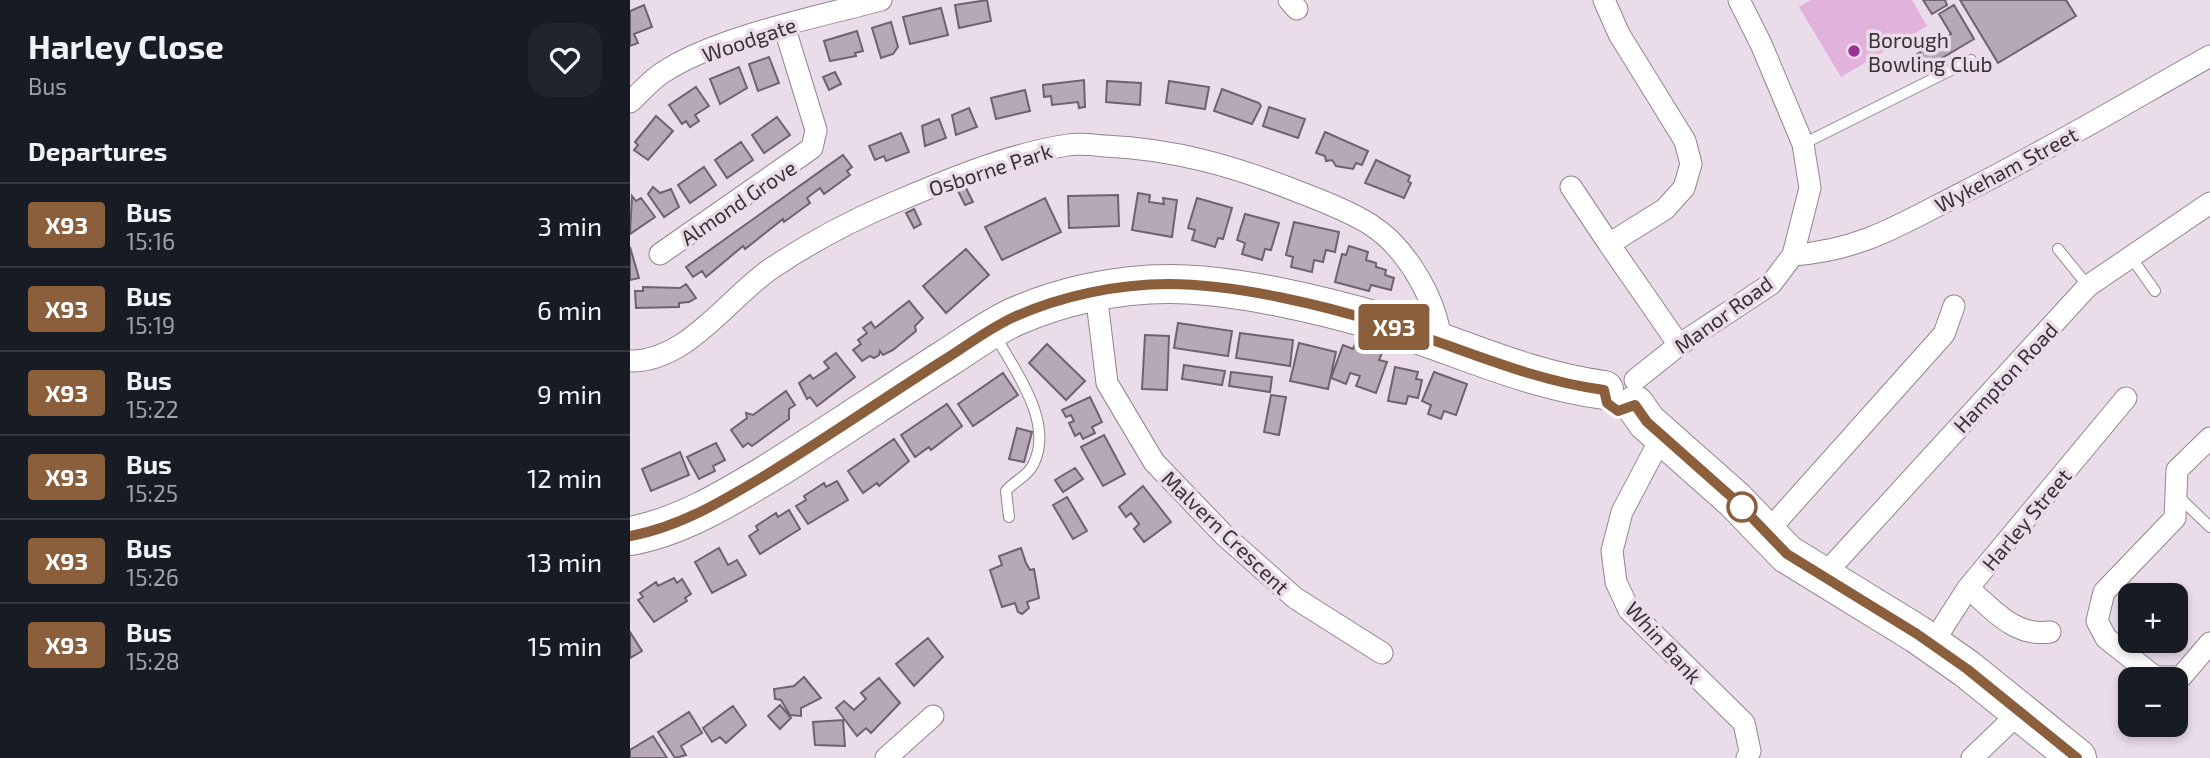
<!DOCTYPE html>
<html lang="en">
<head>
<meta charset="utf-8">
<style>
  :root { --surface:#171b24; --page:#20242c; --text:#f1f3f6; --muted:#9ea1a6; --line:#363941 }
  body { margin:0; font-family:"Exo 2",sans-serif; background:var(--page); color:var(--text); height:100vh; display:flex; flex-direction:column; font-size:26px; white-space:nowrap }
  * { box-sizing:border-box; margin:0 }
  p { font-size:23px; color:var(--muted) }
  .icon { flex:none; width:38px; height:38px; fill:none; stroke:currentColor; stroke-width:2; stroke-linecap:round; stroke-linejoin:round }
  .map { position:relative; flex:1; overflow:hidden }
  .side { display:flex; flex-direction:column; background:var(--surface); width:630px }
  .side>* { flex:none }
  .badge { padding:0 14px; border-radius:5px; font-size:24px; line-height:46px }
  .tools { position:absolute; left:1488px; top:583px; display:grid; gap:14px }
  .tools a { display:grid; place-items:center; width:70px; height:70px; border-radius:14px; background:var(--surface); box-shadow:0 4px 10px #0003; font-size:35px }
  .map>.badge { position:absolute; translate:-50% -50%; box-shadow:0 0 0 4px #fff }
  h2 { padding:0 28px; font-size:26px; line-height:63px }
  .round { display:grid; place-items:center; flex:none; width:74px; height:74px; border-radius:21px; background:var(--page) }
  .summary { display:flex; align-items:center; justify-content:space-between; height:119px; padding:0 28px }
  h1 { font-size:33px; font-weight:700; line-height:52px }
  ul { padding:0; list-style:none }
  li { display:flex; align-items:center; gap:21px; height:84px; padding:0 28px; border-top:2px solid var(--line) }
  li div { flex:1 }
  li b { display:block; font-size:26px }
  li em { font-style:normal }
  li .badge { min-width:77px; font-weight:700; text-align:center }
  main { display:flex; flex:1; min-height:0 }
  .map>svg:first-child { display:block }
</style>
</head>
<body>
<main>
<section class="side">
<div class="summary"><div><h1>Harley Close</h1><p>Bus</p></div><a class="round"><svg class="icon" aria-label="heart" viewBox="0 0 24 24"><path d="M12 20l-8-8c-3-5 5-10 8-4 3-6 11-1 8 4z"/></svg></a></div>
<h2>Departures</h2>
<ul>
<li><span class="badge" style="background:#8b5e3c;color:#fff">X93</span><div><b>Bus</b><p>15:16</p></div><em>3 min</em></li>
<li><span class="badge" style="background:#8b5e3c;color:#fff">X93</span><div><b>Bus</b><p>15:19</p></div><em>6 min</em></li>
<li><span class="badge" style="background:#8b5e3c;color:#fff">X93</span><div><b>Bus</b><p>15:22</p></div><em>9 min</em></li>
<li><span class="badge" style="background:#8b5e3c;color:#fff">X93</span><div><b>Bus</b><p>15:25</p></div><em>12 min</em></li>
<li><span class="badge" style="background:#8b5e3c;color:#fff">X93</span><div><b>Bus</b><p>15:26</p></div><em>13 min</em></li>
<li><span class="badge" style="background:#8b5e3c;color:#fff">X93</span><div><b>Bus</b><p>15:28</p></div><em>15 min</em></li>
</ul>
</section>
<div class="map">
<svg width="1580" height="758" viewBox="0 0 1580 758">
  <rect width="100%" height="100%" fill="#ebdce9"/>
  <!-- green -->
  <path fill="#e1b2dc" d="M1181,0h101l15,26 -86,51 -42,-70z"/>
  <!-- building -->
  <path fill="#b6a8b4" stroke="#6e626d" stroke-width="2" d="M357,0l4,21 -32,7 -4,-23z
    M1293,0h22l2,5 -15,9z
    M1330,0h106l10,16 -78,47z
    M14,5l8,22 -18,7 4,9 -8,3v-35z
    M1324,5l20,34 -59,35 -8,-14 44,-26 -12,-20z
    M311,8l7,27 -38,9 -7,-27z
    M261,22l7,25 -5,7 -12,4 -9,-30z
    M227,31l6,20 -8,2 1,3 -26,5 -6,-20z
    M139,57l10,26 -21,8 -9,-27z
    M109,67l8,21 -27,16 -10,-25z
    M205,72l6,12 -12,6 -6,-13z
    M454,80l1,27 -6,1 -1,-6 -26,3 -1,-9 -7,1 -1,-12z
    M477,81l34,2 -1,22 -34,-3z
    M539,81l40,6 -4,22 -39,-6z
    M66,87l13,19 -14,9 4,6 -9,6 -4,-6 -4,3 -13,-19z
    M592,89l37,14 2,3 -9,18 -38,-13z
    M395,90l5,21 -34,8 -5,-21z
    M639,107l36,12 -7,19 -35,-12z
    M339,108l8,19 -21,8 -4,-20z
    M26,116l17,15 -25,29 -14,-10 4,-5 -3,-3z
    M147,117l13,18 -26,18 -12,-18z
    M309,119l7,19 -21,8 -3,-20z
    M695,132l43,19 -6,14 -6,-2 -3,6 -17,-3 -4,-6 -6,1 -1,-5 -9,-3z
    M271,133l8,19 -23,9 -2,-5 -9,4 -6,-14z
    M111,142l12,18 -26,18 -12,-18z
    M213,155l9,12 -5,4 3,4 -26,19 -4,-6 -13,10 3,5 -26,19 -1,-3 -38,30 -2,-3 -37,31 -4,-6 -9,6 -7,-10z
    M746,160l34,16 -2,5 3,2 -7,15 -39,-15z
    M74,167l12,18 -26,18 -12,-18z
    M23,187l7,6 11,-4 8,18 -15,10 -16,-23z
    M336,188l7,14 -8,3 -7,-14z
    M508,193l12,2 -1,7 15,2 -1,-6 14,2 -5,37 -40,-7z
    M488,195l1,31 -50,2 -1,-32z
    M2,196l4,5 5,-3 14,19 -25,17z
    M415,198l16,34 -59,28 -17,-33z
    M567,198l35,10 -9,31 -5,-1 -3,9 -23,-7 3,-10 -7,-2z
    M284,209l7,15 -7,4 -8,-15z
    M615,214l34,9 -8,27 -6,-1 -3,11 -20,-6 3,-11 -8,-3z
    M664,222l45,10 -4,20 -9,-2 -3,12 -9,-2 -2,12 -21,-5 2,-10 -7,-2z
    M719,246l19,6 -2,8 10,3v4l10,3 -1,5 9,3 -3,12 -20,-5 -2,6 -34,-9 7,-28 4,1z
    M0,247l9,31 -9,2z
    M336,249l23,26 -43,38 -23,-27z
    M56,284l10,14 -7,4 -10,1v4l-43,1 -1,-17h8v-4l37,1z
    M279,301l14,17 -8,8 1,5 -23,19 -10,5 -3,-4 -1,4 -5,3 -4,-2 -8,5 -9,-11 8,-6 -3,-4 9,-7 -4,-5 8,-6 4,6z
    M548,323l54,8 -4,25 -54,-8z
    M610,333l53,7 -3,26 -54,-8z
    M515,335l24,1 -2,54 -25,-1z
    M669,343l37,9 -8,37 -38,-8z
    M417,344l38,37 -19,19 -37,-37z
    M725,344l27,9 -3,7 8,2 -11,31 -20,-7 4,-10 -10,-3 -4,11 -15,-6 12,-33 10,4z
    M206,353l19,24 -38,29 -7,-9 -3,2 -8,-16 11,-8 3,4 16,-11 -5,-6z
    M554,365l41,6 -3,14 -40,-6z
    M765,367l23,5 -2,7 6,1 -4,18 -10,-2 -2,8 -18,-3z
    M601,372l41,5 -2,15 -41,-6z
    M804,372l33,12 -11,31 -12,-4 -3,8 -13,-5 3,-9 -9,-4z
    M373,373l15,22 -45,31 -15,-22z
    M156,391l9,14 -6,4v10l-37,27 -4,-3 -5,4 -12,-17 16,-12 -1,-5 7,2z
    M641,395l15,2 -7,38 -15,-3z
    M460,397l12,25 -10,5 3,6 -12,6 -3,-6 -5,3 -6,-13 5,-2 -3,-6 -5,2 -4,-7z
    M317,404l15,22 -31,24 -2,-3 -14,10 -14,-22z
    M387,428l15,4 -8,30 -15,-3z
    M474,435l21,39 -22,12 -22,-39z
    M264,439l15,22 -30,25 -2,-3 -14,10 -15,-22z
    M86,443l9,17 -12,6 2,5 -16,8 -12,-22z
    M50,452l9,23 -38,16 -9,-22z
    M445,468l8,11 -20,13 -8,-12z
    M207,481l11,19 -40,24 -12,-18 10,-6 -2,-4 20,-13 2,4z
    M513,486l28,36 -27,20 -10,-13 5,-5 -8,-11 -5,4 -7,-10z
    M437,497l20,34 -14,8 -20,-34z
    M159,510l11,19 -40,25 -11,-18 9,-6 -2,-4 20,-13 2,4z
    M89,548l9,17 9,-5 9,15 -34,18 -17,-31z
    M391,548l5,15 4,7 4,-1 5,29 -12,4 2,6 -7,6 -4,-2 -3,-9 -13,4 -12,-37 12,-5 -3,-9z
    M44,578l3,5 5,-4 9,15 -6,4 2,3 -33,21 -16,-22 5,-3 -3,-4 16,-11 2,4z
    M0,632l12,19 -12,7z
    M298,638l15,19 -29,29 -18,-22z
    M174,677l17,21 -20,10v8l-11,-1 -9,-15 -6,-1 -1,-10 20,-3z
    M249,678l21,25 -29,30 -5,-5 -9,8 -21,-28 8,-7 10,9 12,-11 -5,-6z
    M150,705l11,13 -11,11 -12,-13z
    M103,706l13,19 -20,18 -6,-6 -8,5 -9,-14z
    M59,712l13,21 -21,13 5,9 -11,3 -17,-26z
    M213,720l2,26 -30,-1 -2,-23z
    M23,736l14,22h-37v-8z"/>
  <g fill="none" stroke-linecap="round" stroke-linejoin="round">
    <defs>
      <path id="lane" d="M1173,144l168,-84
        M1428,249l30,37
        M1501,257l24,34
        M365,335c20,36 60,88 38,130 -6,12 -19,16 -27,26l3,26
        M1548,496l32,31"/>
      <path id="street" d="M659,0l8,9
        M974,0l15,34 66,107 6,23 -7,24 -19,21 -56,35 70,101
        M0,102c10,-9 20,-21 32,-29 54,-36 155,-56 219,-73
        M941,187l38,57
        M30,254l152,-106 4,-18 -32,-104
        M1163,255c69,-5 108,-31 169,-62 84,-42 166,-91 248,-137
        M466,293l11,90 47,79 71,74 70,62 87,55
        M0,361c57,1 98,-63 142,-93 39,-26 78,-47 121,-65 55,-23 115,-49 175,-58 12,-2 25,0 37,1 69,3 129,20 194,46 23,9 50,19 72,33 36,23 67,77 70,119
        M1005,380l44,-35 92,-61 22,-29 17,-67 -7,-44 -42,-100 -22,-44
        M1032,436l-40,76 -10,39 4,31 13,28 115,113 6,28 -3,7
        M1580,438l-33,32 -2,48 -71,74 -7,29 9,17 49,39h26l29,-34
        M1137,532l177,-198 10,-28
        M1192,577l266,-291 122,-83
        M1338,588c26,22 46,49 82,44
        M1302,644l36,-56 158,-190
        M256,758l47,-42
        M1342,758l48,-46"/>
      <path id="highway" d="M1005,405l12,17 88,78 52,54 130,80 50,35 110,89
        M0,536c50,-9 96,-37 139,-63 60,-37 118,-77 178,-115 22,-14 43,-30 67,-41 47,-21 103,-33 155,-33 66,0 154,21 218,40 73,23 141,56 217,66"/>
    </defs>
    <!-- lane casing -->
    <use href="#lane" stroke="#928590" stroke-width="12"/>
    <!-- street casing -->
    <use href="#street" stroke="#928590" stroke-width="23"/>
    <!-- highway casing -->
    <use href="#highway" stroke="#928590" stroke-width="40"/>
    <!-- lane -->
    <use href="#lane" stroke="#fff" stroke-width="10"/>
    <!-- street -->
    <use href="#street" stroke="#fff" stroke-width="21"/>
    <!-- highway -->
    <use href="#highway" stroke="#fff" stroke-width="38"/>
  </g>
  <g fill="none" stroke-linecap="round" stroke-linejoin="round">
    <defs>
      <path id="line" d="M0,536c50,-9 96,-37 139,-63 60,-37 118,-77 178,-115 22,-14 43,-30 67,-41 47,-21 103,-33 155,-33 66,0 154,21 218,41 73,22 141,55 217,65l3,13 11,8 17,-6 12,17 88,78 52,54 130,80 50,35 110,89"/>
    </defs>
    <!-- line casing -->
    <use href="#line" stroke="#fff" stroke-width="16"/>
    <!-- line -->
    <use href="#line" stroke="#8b5e3c" stroke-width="10"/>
  </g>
  <!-- markers -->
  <circle fill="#9a3295" stroke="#ebdce9" stroke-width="2.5" cx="1224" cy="51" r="7"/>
  <circle fill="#fff" stroke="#8b5e3c" stroke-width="3.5" cx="1112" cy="507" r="14"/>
  <g text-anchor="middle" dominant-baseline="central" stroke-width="7" stroke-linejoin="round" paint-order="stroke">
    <!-- street labels -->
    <g font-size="21" fill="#383237" stroke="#ebdce9">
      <text transform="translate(119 39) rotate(-19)">Woodgate</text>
      <text transform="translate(360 169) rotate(-18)">Osborne Park</text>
      <text transform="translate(1376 169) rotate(-28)">Wykeham Street</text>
      <text transform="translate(108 202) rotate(-34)">Almond Grove</text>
      <text transform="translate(1093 314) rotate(-36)">Manor Road</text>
      <text transform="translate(1375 377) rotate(-47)">Hampton Road</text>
      <text transform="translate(1396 519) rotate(-50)">Harley Street</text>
      <text transform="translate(596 532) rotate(44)">Malvern Crescent</text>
      <text transform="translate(1034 642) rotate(48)">Whin Bank</text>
    </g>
    <!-- poi labels -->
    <g font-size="21" fill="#383237" stroke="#ebdce9" text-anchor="start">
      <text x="1238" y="39">Borough<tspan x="1238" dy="24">Bowling Club</tspan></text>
    </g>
  </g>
</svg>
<div class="tools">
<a>+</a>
<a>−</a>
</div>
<b class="badge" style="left:764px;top:327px;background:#8b5e3c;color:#fff">X93</b>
</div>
</main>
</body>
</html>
